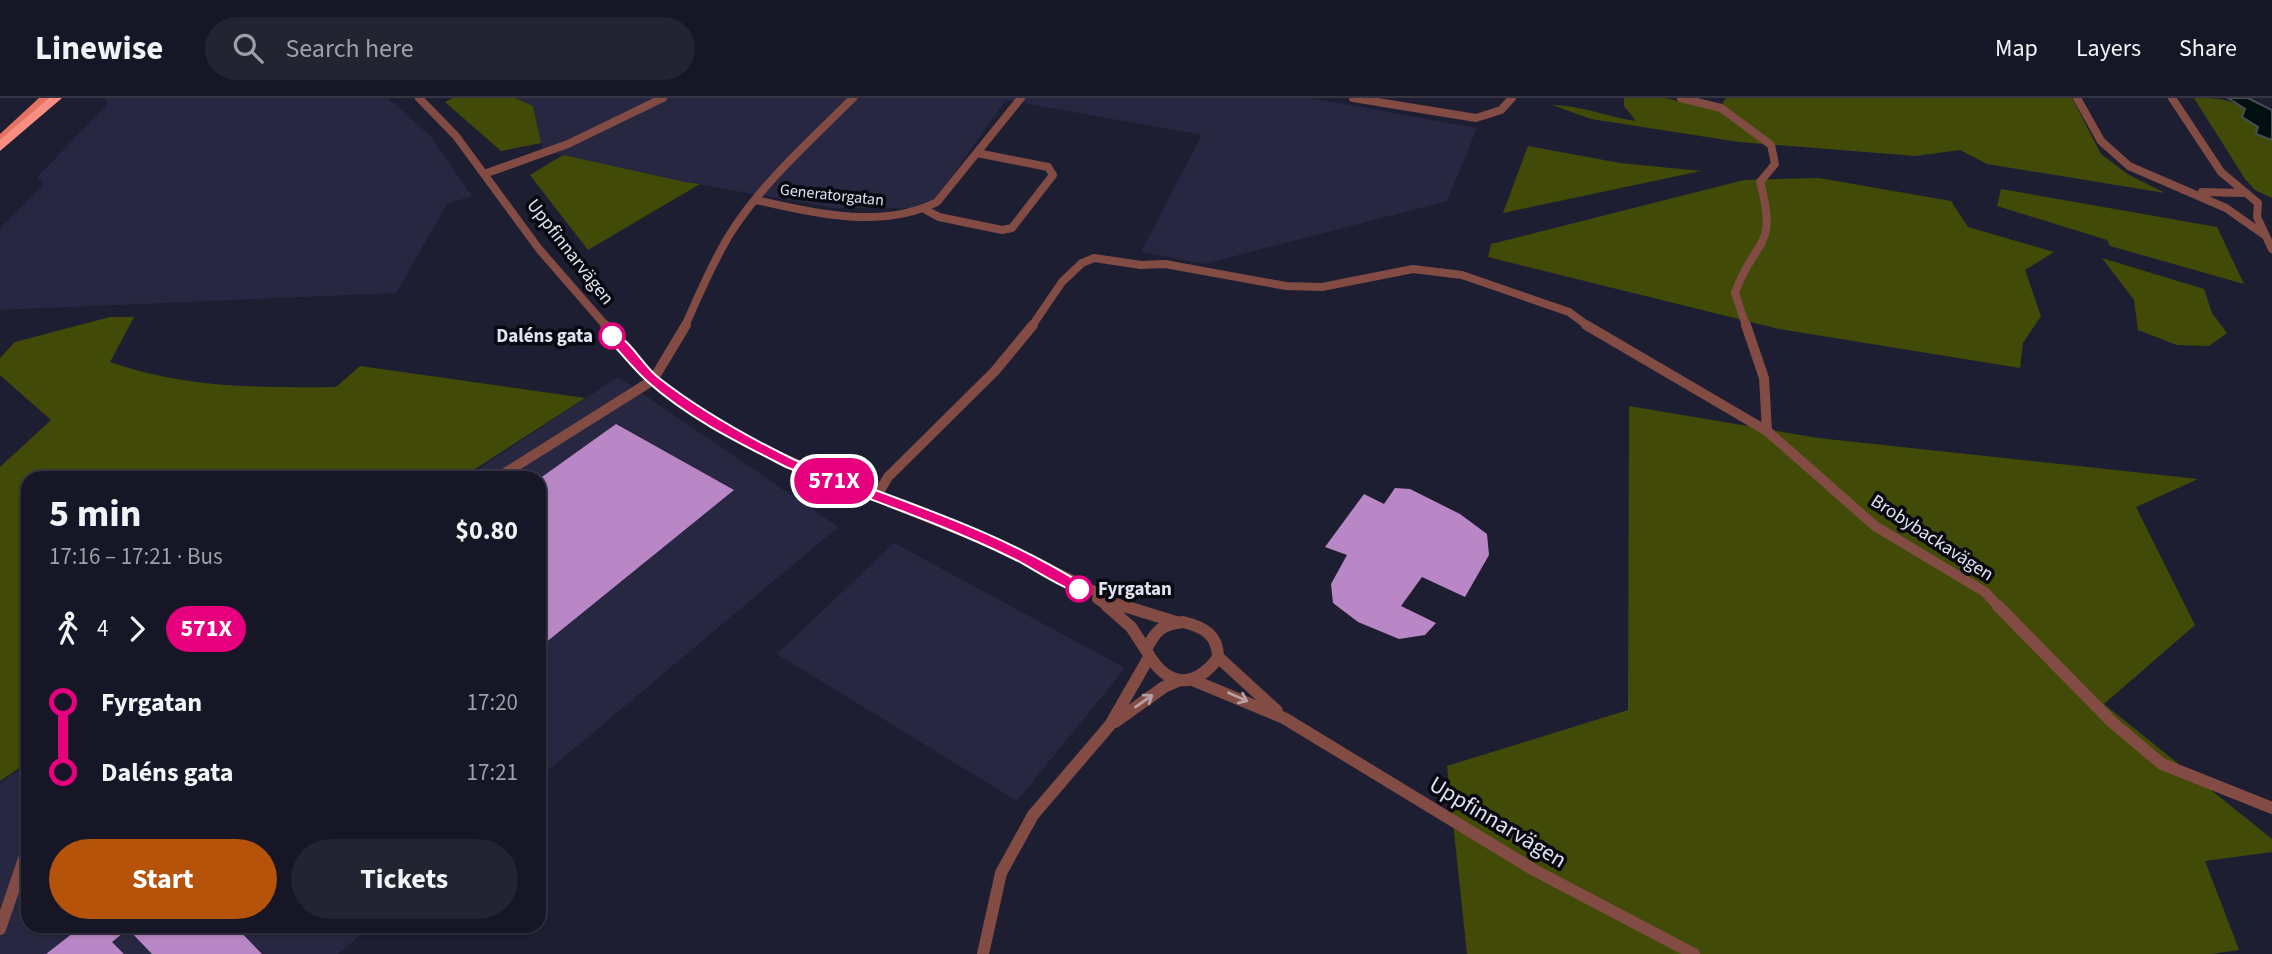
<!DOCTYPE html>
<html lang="en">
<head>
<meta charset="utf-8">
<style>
  :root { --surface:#161626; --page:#232332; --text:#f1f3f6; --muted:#9e9fa7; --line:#353543; --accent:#b45309 }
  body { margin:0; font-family:"Source Sans 3",sans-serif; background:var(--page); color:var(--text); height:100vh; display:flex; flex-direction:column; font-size:26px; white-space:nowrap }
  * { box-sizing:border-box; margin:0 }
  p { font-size:23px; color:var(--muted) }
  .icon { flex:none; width:38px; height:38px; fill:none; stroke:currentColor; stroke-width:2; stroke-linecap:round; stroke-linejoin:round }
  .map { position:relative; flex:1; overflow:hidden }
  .drawer { position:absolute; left:21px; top:373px; width:525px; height:462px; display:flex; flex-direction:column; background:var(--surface); border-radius:21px; box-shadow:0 2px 5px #0004,0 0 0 2px var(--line) }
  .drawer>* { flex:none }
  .badge { padding:0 14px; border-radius:23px; font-size:24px; line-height:46px }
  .map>.badge { position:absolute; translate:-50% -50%; box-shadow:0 0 0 4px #fff }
  .legs { display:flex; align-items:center; gap:10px; height:77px; padding:0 28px; font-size:23px }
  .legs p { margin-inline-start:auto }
  .overview { display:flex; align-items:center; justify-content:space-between; height:119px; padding:0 28px }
  h1 { font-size:38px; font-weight:700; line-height:52px }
  .primary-button { display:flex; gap:14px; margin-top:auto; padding:14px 28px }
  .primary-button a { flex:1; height:80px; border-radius:42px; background:var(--accent); color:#fff; font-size:28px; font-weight:700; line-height:80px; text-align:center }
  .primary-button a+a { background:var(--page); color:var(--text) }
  ul { padding:0 28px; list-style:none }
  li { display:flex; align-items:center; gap:24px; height:70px; font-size:26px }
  li i { display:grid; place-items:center; width:10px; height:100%; margin:0 9px; background:currentColor }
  li i::after { content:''; width:18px; height:18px; margin:-9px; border:5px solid; border-radius:50%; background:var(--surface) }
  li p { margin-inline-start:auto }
  li:first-child i { background:linear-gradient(#0000 50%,currentColor 0) }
  li:last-child i { background:linear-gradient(currentColor 50%,#0000 0) }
  header { display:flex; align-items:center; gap:42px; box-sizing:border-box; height:98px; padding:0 35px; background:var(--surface); border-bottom:2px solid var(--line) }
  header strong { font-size:33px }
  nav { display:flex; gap:38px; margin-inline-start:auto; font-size:24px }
  .search { width:490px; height:63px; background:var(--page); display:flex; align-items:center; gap:18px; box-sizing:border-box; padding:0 24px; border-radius:38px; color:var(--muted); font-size:26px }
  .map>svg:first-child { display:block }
</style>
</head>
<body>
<header>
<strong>Linewise</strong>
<div class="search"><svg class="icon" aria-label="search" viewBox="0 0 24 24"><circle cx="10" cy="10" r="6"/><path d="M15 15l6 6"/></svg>Search here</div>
<nav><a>Map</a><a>Layers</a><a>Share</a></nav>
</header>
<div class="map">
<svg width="2272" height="856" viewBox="0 0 2272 856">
  <rect width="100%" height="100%" fill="#1e1e32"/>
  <!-- built -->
  <path fill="#272741" d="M104,0h284l43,39 41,59 -25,8 -51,89 -396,17v-81l44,-45 -7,-7 71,-73z
    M515,0h796l166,30 -30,73 -243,63 -63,-12 61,-117 -196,-35 -70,98 -21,10h-80l-150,-26 -142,-31 -10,-45z
    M618,279l220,150 -299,251v-300h-74z
    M894,445l231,125 -108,133 -240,-147z
    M28,667v161h343l-33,28h-338v-171z"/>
  <!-- green -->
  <path fill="#414b07" d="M453,0h62l18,8 8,37 -40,8 -56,-49z
    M1624,0h41l53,12 8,-12h346l29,56 28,21 36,18 -178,-29 -27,-14 -45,6 -176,-14 -148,-23 -39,-14c28,0 55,12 84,16l-12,-15z
    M2194,0c19,0 37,0 51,12l-3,7 16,10 -1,7 15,6v58l-17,-8 -10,-11z
    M1528,48l92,17 81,8 -198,42z
    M563,57l122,27 15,2 -112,66 -58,-75z
    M1819,80l132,23 17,26 86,25 -29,18 16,46 -18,27 -3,25 -241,-39 -291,-72 3,-13 253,-64z
    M2001,91l216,38 27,57 -134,-38 -3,-6 -110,-34z
    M2102,160l102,31 8,24 15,20 -18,13 -32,-1 -39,-15 -4,-30z
    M110,219h24l-24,45c73,26 149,26 226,25l24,-21 225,32 -124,80h-433v284l-28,19v-314l51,-47 -51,-45v-17l15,-16z
    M1629,308l189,32 380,41 -62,28 59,118 -91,79 168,135v13l-67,9 34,89 -28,4h-744l-20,-188 181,-56z"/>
  <!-- water -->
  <path fill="#031012" stroke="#464f54" stroke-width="2" d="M2228,0h20l24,12v30l-16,-6 2,-7 -16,-10 3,-8z"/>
  <!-- building -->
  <path fill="#b986c6" d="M616,326l118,66 -195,158v-169z
    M1395,390l15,1 50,25 27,20 2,21 -24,42 -43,-20 -21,29 35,17 -11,12 -26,4 -41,-17 -25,-19 -2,-19 16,-29 -22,-8 39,-53 20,10z
    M82,828h11l8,8 10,-8h124l27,28h-110l-24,-25 -16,13 12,12h-78z"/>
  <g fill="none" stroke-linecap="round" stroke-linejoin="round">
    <!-- minor-far2 -->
    <path stroke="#824c44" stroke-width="8" d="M419,0l37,38 83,113 67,77
      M1353,0l123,20 25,-8 11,-12
      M1681,0l40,10 50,37 4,19 -15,18c19,68 -6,56 -25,111l11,33
      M2077,0l24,43 28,25 97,42 37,26
      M2172,0l49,74 37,31 -1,14 15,32
      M484,76l84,-30 95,-46
      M2202,94l40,1
      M756,102c59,13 125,30 181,2l84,-104
      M926,112l13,7 63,13 10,-2 41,-53 -5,-8 -71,-14
      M685,228c14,-31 27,-63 45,-92 33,-52 80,-93 123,-136
      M1032,228l30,-44 20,-19 12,-5 47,7 24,-1 121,22 36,1 91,-18 49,6 107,37 19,14"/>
    <!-- minor-far1 -->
    <path stroke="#824c44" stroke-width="10" d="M605,227c16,18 31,40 49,56 68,57 154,89 235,121 81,32 161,64 238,106
      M1586,227l181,106 108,95 110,66 15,16
      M1746,227l18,53 3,53
      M497,380l156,-98 33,-55
      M876,399l12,-20 107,-106 38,-46
      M1097,501l13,9"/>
    <!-- minor -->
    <path stroke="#824c44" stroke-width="12" d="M1107,508l24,21 15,23
      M1124,508l52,16
      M1998,508l115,117 49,41 110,44
      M1183,524c21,5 35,13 35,36 -26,34 -53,27 -72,-8 9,-19 16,-26 37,-28z
      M1218,559l59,54
      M1190,581l94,39 250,152 160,84
      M1115,624l49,-35 16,-7
      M0,831l28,-82
      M983,856l18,-81 32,-58 77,-90 38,-66"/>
    <!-- major -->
    <path fill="#e37365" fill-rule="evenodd" d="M39,0h11l-50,44v-8z"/>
    <!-- highway -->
    <path fill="#fa8e80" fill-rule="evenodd" d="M49,0h13l-62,53v-11z"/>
  </g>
  <!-- one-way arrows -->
  <defs><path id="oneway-shaft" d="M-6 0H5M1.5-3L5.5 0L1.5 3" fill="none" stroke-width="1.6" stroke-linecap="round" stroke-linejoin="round" transform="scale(1.75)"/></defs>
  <g stroke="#b69ea2">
    <use href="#oneway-shaft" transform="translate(1238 599) rotate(24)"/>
    <use href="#oneway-shaft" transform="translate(1144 603) rotate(-35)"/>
  </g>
  <!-- line-1 -->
  <path fill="#e6007e" stroke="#fff" stroke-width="2" d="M612,234c19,8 31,34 47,46 42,33 89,59 136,82 97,38 202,69 289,125v8c-10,3 -57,-28 -70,-34 -73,-36 -152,-62 -228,-92 -47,-24 -98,-49 -138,-85 -14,-12 -27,-29 -40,-43l-1,-3z"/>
  <!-- markers -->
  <g fill="#fff" stroke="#e6007e" stroke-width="3.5">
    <circle cx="612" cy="238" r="12"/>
    <circle cx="1079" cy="491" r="12"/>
  </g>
  <g text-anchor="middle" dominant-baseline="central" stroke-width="7" stroke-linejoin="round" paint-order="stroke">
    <!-- far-street labels -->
    <g font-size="16" fill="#e1e1ef" stroke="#090912">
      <text transform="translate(832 97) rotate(6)">Generatorgatan</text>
    </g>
    <!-- street labels -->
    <g font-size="19" fill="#e1e1ef" stroke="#090912">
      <text transform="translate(570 154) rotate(52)">Uppfinnarvägen</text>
      <text transform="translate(1932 440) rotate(33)">Brobybackavägen</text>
    </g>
    <!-- stop labels -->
    <g font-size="19" font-weight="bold" fill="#e1e1ef" stroke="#090912" text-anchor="end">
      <text x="593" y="238">Daléns gata</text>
      <text x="1098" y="491" text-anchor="start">Fyrgatan</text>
    </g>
    <!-- near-street labels -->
    <g font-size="23" fill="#e1e1ef" stroke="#090912">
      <text transform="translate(1498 724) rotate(31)">Uppfinnarvägen</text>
    </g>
  </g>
</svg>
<b class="badge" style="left:834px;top:383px;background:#e6007e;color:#fff">571X</b>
<section class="drawer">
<div class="overview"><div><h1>5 min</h1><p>17:16 – 17:21 · Bus</p></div><b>$0.80</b></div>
<div class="legs"><svg class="icon" aria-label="walk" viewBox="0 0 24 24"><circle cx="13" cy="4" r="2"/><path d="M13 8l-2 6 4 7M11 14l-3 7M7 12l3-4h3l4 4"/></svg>4<svg class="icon" aria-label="forward" viewBox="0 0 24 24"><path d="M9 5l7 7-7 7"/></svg><b class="badge" style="background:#e6007e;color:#fff">571X</b></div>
<ul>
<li><i style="color:#e6007e"></i><b>Fyrgatan</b><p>17:20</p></li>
<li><i style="color:#e6007e"></i><b>Daléns gata</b><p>17:21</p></li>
</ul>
<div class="primary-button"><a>Start</a><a>Tickets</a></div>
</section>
</div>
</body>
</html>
